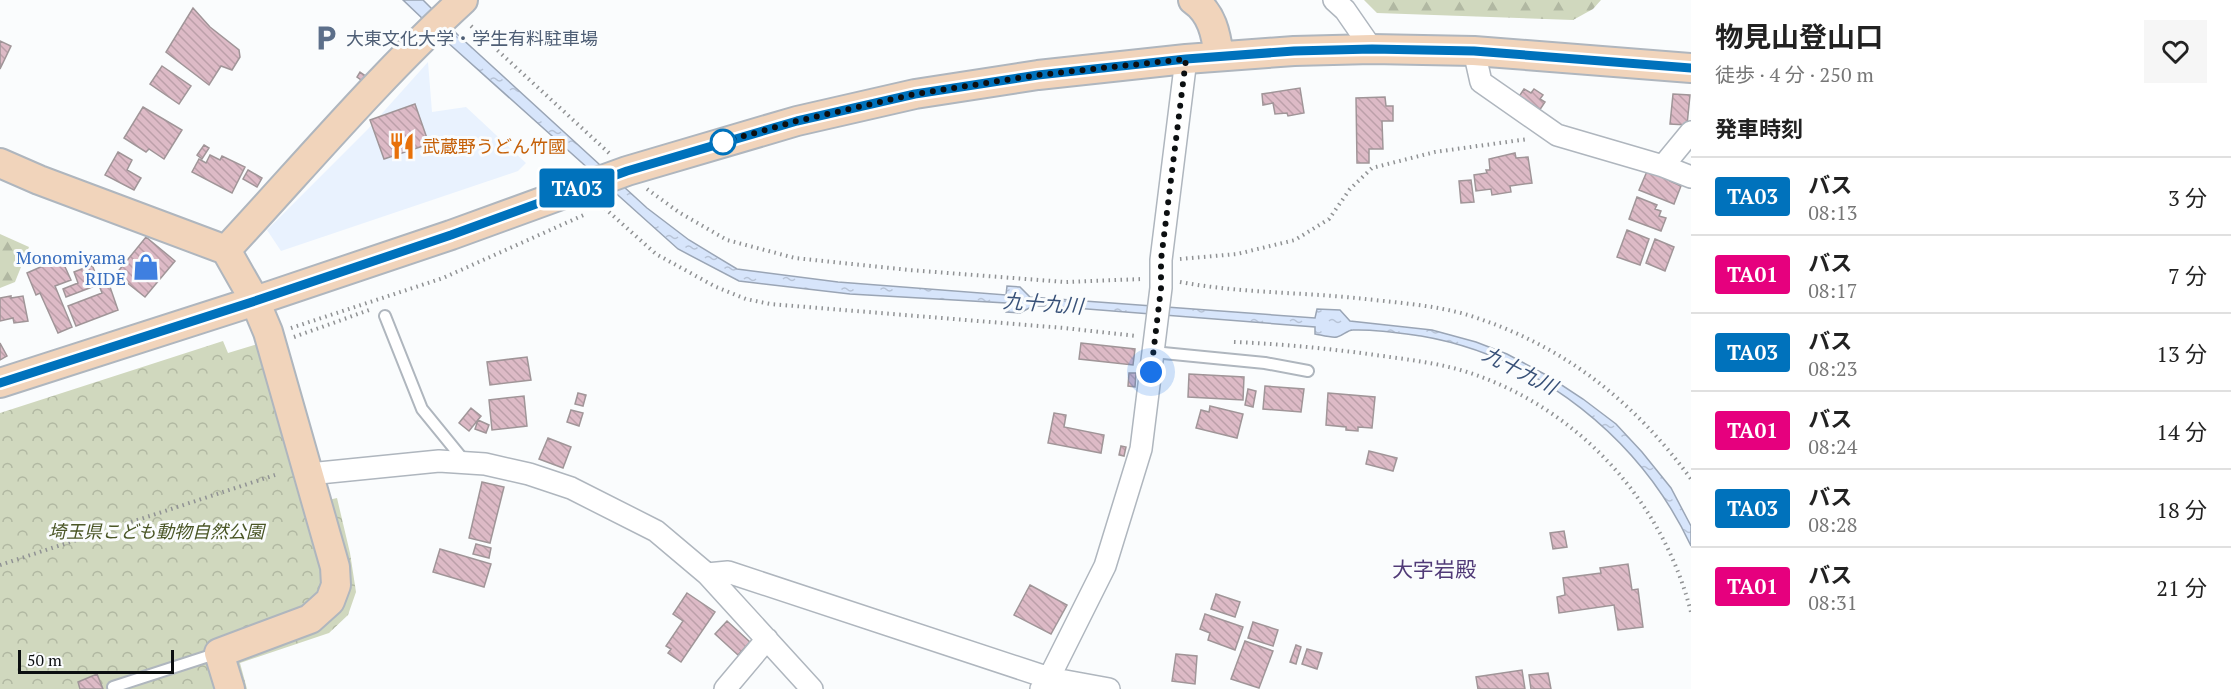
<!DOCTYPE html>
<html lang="ja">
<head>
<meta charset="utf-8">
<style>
  :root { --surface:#fff; --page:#f6f6f6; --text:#222; --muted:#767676; --line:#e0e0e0 }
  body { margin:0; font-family:"PT Serif","Noto Sans JP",serif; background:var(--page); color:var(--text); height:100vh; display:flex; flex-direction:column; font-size:22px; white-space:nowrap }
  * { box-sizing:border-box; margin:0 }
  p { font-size:20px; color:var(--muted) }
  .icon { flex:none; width:33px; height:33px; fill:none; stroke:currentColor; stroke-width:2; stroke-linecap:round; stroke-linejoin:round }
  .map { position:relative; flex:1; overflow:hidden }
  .panel { display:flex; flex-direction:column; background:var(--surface); width:540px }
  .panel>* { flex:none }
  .badge { padding:0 12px; border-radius:4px; font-size:21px; line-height:39px }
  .scale { position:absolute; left:18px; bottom:15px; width:156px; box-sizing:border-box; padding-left:6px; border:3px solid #0c0f11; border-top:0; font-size:16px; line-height:21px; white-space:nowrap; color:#0c0f11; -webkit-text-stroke:4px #fafcfd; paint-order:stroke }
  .you { position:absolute; width:30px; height:30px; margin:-15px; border:4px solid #fff; border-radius:50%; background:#1a73e8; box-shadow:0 0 0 9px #1a73e833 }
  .map>.badge { position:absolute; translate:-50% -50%; box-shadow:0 0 0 3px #fff }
  h2 { padding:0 24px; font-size:22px; line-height:54px }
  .round { display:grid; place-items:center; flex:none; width:63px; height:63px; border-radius:0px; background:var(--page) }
  .summary { display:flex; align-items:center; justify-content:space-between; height:102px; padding:0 24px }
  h1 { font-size:28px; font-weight:700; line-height:45px }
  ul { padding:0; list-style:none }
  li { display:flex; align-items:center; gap:18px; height:78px; padding:0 24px; border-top:2px solid var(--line) }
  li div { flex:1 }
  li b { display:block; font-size:22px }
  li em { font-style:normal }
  li .badge { min-width:66px; font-weight:700; text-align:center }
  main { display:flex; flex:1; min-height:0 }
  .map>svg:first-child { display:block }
</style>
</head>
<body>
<main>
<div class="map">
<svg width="1691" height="689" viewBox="0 0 1691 689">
  <defs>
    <pattern id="forest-firs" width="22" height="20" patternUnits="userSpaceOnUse" patternTransform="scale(1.5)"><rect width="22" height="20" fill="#d0d8be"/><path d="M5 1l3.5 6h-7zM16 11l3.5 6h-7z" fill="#b1b8a2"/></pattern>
    <pattern id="park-crowns" width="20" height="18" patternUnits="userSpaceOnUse" patternTransform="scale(1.5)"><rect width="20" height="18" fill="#d0d8be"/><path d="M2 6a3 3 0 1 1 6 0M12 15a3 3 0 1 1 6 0" fill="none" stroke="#b1b8a2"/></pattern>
    <pattern id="water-ripples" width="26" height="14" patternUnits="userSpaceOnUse" patternTransform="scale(1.5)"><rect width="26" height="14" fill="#d7e5fb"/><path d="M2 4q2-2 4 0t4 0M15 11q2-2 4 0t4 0" fill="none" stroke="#b7c3d6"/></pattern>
    <pattern id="building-back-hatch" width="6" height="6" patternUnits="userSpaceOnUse" patternTransform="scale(1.5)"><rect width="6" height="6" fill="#ddbac6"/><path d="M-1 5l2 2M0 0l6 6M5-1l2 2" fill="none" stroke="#bc9fa9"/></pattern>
  </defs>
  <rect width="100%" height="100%" fill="#fafcfd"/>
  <!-- built -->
  <path fill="#e9f2fe" d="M428,62l4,50 34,-5 60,56 -8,8 -237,80 -14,-21 101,-101z"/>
  <!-- forest -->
  <path fill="url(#forest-firs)" d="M1364,0h237l-8,9 -20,11 -196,-7z
    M0,234l29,13 -14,35 -15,6z"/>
  <!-- park -->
  <path fill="url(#park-crowns)" d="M223,341l5,12 33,-10 50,161 26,-6 13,55 6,39 -8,23 -19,18 -89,30 7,26h-247v-276z"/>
  <!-- water -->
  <path fill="url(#water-ripples)" stroke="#9aa5b5" stroke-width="1.5" d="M403,0h20l35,35 189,173 42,32 48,29 101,13 168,13 1,-9 13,1 10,10 285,21 2,-9 23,1 10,11 82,9 44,12 31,12 41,22 35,23 33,25 26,28 29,36 20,38v20c-50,-107 -153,-190 -270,-210 -21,-3 -46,-7 -68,-6 -6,0 -10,6 -16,7 -6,1 -16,-2 -22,-3v-7l-266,-21h-16l-13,7 -14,-1v-9l-156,-9 -111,-13 -61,-32 -232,-208z"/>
  <!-- building -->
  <path fill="url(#building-back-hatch)" stroke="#a09598" stroke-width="1.5" d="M193,8l17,19 29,23 1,7 -8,13 -11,-4 -12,19 -43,-33z
    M0,41l11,5 -11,23z
    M162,66l29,20 -12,18 -29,-20z
    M360,72l7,5 -3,5 -7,-5z
    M1300,88l4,25 -16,3 -1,-3 -12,1 -2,-11 -10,2 -1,-11z
    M1524,89l7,4 3,-4 9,6 -3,4 5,3 -8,12 -21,-13z
    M1673,94l17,1 -3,30 -17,-1z
    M1385,97l1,9h7v15h-11l1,28h-14v14h-12l-1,-65z
    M415,104l14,40 -45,15 -14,-39z
    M143,107l39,23 -18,29 -15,-10 -3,3 -22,-14z
    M204,145l5,3 -7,11 -5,-4z
    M118,152l14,8 -5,10 14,8 -7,12 -29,-15z
    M1515,153l1,5 12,-1 4,26 -22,3 1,6 -19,3 -1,-6 -15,2 -2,-16 13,-2 -1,-3h4l-1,-11z
    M210,155l10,5 2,-4 23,11 -13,26 -40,-21 7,-13 7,4z
    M1648,169l23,9 -1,3 11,5 -7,18 -35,-14z
    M248,170l14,8 -5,9 -14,-8z
    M1471,180l3,22 -13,1 -2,-22z
    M1637,197l20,8 -2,4 6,2 -2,5 7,2 -5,13 -32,-12z
    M1627,230l22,9 -9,26 -23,-8z
    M146,237l29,24 -30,36 -29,-23z
    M1655,239l19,8 -9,24 -19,-8z
    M61,258l10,22 -16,6 17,41 -14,6 -18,-40 -4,2 -9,-22z
    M92,265l8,19 -34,13 -3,-8 15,-6 -4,-11z
    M109,284l9,26 -42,16 -8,-20 34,-13 -2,-5z
    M11,296v2l12,-2 5,25 -14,2 -1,-5 -13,3v-23z
    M0,343l7,13 -7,4z
    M1081,343l54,6 -2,16 -54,-6z
    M527,357l4,23 -41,5 -3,-23z
    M1129,373h7l-1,14 -7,-1z
    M1189,374l55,3 -1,23 -55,-3z
    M1265,386l39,3 -3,23 -38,-3z
    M1248,389l8,2 -3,16 -8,-2z
    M578,393l8,2 -3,11 -8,-2z
    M1328,393l47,4 -3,31 -14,-1v4l-12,-1v-3l-20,-2z
    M524,396l3,30 -35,4 -3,-30z
    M1210,406l33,8 -6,24 -41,-10 5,-18 8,2z
    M471,408l10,8 -12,15 -10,-8z
    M571,410l12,3 -4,13 -12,-4z
    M1054,413l12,2 -2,12 40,8 -3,18 -53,-10z
    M478,420l11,5 -3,8 -11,-4z
    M548,438l23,9 -8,21 -24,-9z
    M1121,446l5,1 -2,9 -5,-1z
    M1369,451l28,7 -4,13 -27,-7z
    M482,482l22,5 -14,56 -21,-5z
    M1564,531l3,16 -14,2 -3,-16z
    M476,544l15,4 -2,10 -16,-4z
    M440,549l51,15 -7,23 -51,-15z
    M1628,564l4,26 6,-1 5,38 -25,3 -4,-25 -55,8 -2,-16 8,-2 -2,-17 38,-5 -1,-5z
    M1030,585l37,20 -16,29 -37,-19z
    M687,593l28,19 -34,50 -13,-9 3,-4 -5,-3 17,-25 -10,-7z
    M1216,594l24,8 -5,15 -24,-8z
    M1205,614l38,13 -8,23 -27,-10 2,-7 -10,-4z
    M727,621l23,21 -12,13 -23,-21z
    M1253,622l25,8 -5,16 -25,-8z
    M1245,641l28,10 -14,37 -28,-9z
    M1296,645l5,2 -5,17 -6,-2z
    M1307,649l15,4 -5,16 -15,-5z
    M1176,654l21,2 -2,28 -23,-3z
    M1522,670l3,19h-47l-2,-12z
    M1548,673l3,16h-20l-2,-14z
    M97,674l6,15h-23l-2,-7z"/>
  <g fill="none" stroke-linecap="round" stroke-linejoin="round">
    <defs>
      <path id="lane" d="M385,316l37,93 44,54
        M1153,352l112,11 43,8
        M113,687l105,-34"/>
      <path id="street" d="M1334,0l11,10 27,39
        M1474,51l7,31 76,53 106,31
        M1691,132l-28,34 28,11
        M309,474l130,-13 46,3 44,10 42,14 85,43 51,43 105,115
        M707,574l21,-2 321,106 60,11
        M725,689l42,-50
        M1041,689l8,-11 56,-112 36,-117 20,-161v-28l25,-201"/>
      <path id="secondary" d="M1193,0c19,13 23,34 26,56
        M0,163l39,17 187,70 29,51 13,31 67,235 1,18 -6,16 -20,18 -91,34 11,36
        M226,250c78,-84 152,-172 237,-250
        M0,383l255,-82 196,-66 176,-64 170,-50 118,-27 123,-19 148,-16 108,-8 78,-2 102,2 217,17"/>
    </defs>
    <!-- lane casing -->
    <use href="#lane" stroke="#afb6be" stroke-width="14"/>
    <!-- street casing -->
    <use href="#street" stroke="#afb6be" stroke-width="24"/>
    <!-- secondary casing -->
    <use href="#secondary" stroke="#afb6be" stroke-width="32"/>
    <!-- path -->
    <path stroke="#909294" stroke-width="4" stroke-dasharray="1.5 4.5" stroke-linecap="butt" d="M471,26l138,127
      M647,189l33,24 47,27 68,18 114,12 156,12 78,-3
      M600,204l56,50 60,33 30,12 24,5 294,24 73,8
      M1180,259l57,-5 58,-14 34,-21 21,-30 22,-21 63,-16 93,-13
      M1180,282c59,11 117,10 176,16 35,4 79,7 112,17 95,30 165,85 223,164
      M291,328l152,-50 143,-64
      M294,337l78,-28
      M1234,342c50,2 99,7 149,14 28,4 54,7 81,15 112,35 198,128 227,241
      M0,565l275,-90"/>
    <!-- lane -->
    <use href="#lane" stroke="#fff" stroke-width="10"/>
    <!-- street -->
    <use href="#street" stroke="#fff" stroke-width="21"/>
    <!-- secondary -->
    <use href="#secondary" stroke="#f1d4bb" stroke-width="28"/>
  </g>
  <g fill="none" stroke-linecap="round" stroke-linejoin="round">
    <defs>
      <path id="line" d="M0,383l255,-82 196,-66 176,-64 170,-50 118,-27 123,-19 148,-16 108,-8 78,-2 102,2 217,17"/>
    </defs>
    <!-- line casing -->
    <use href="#line" stroke="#fff" stroke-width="14"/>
    <!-- line -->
    <use href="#line" stroke="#0072bc" stroke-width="9"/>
    <!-- walk -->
    <path stroke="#0c0f11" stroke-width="6" stroke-dasharray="0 10.8" d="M723,142l74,-21 118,-27 123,-19 148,-16 -25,201v28l-10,84"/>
  </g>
  <!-- icons -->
  <defs>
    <symbol id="parking-bare" viewBox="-9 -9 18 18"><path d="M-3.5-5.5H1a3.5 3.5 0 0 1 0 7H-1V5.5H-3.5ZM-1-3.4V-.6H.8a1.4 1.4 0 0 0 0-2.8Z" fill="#5c6f8a" stroke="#fafcfd" stroke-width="2.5" paint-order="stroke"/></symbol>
    <symbol id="restaurant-bare" viewBox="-9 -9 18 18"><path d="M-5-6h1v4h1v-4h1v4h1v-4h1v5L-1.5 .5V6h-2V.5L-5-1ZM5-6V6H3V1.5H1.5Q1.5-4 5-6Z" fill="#e8710a" stroke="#fafcfd" stroke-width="2.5" paint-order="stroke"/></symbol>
    <symbol id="shop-bare" viewBox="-9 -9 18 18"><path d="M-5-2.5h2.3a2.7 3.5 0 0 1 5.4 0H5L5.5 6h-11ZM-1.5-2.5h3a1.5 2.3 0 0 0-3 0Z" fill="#3f7fe0" stroke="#fafcfd" stroke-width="2.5" paint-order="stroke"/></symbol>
  </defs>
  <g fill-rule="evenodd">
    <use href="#parking-bare" x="307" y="19" width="38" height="38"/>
    <use href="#restaurant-bare" x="383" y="127" width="38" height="38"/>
    <use href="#shop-bare" x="127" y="248" width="38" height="38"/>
  </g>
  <!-- markers -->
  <circle fill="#fff" stroke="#0072bc" stroke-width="3" cx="723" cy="142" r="12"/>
  <g text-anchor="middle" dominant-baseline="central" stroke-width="6" stroke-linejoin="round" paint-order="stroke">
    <!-- service labels -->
    <g font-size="18" fill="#4e5e75" stroke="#fafcfd" text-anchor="start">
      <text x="346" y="38">大東文化大学・学生有料駐車場</text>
    </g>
    <!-- food labels -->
    <g font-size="18" fill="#c56008" stroke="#fafcfd" text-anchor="start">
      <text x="422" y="146">武蔵野うどん竹國</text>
    </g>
    <!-- shop labels -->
    <g font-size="18" fill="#366cbe" stroke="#fafcfd" text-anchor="end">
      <text x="126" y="257">Monomiyama<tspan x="126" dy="21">RIDE</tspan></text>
    </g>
    <!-- park labels -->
    <g font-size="18" font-style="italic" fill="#4a5626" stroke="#fafcfd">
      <text x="156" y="531">埼玉県こども動物自然公園</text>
    </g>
    <!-- water labels -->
    <g font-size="20" font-style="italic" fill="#385178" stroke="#fafcfd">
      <text transform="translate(1043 303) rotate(4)">九十九川</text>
      <text transform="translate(1520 370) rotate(27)">九十九川</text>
    </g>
    <!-- quarter labels -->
    <g font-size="21" fill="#503a77" stroke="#fafcfd">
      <text x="1434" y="569">大字岩殿</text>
    </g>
  </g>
</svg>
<div class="scale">50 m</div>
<div class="you" style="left:1151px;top:372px"></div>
<b class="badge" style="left:577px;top:188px;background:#0072bc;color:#fff">TA03</b>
</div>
<section class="panel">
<div class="summary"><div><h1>物見山登山口</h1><p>徒歩 · 4 分 · 250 m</p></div><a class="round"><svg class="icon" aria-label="heart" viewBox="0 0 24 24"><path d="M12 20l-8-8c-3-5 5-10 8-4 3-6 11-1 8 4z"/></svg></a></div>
<h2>発車時刻</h2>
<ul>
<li><span class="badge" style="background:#0072bc;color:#fff">TA03</span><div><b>バス</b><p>08:13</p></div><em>3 分</em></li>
<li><span class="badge" style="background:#e6007e;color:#fff">TA01</span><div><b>バス</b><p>08:17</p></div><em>7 分</em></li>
<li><span class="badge" style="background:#0072bc;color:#fff">TA03</span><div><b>バス</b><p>08:23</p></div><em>13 分</em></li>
<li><span class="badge" style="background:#e6007e;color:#fff">TA01</span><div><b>バス</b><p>08:24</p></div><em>14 分</em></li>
<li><span class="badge" style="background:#0072bc;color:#fff">TA03</span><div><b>バス</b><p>08:28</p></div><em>18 分</em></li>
<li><span class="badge" style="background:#e6007e;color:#fff">TA01</span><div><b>バス</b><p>08:31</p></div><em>21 分</em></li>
</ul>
</section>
</main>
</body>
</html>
